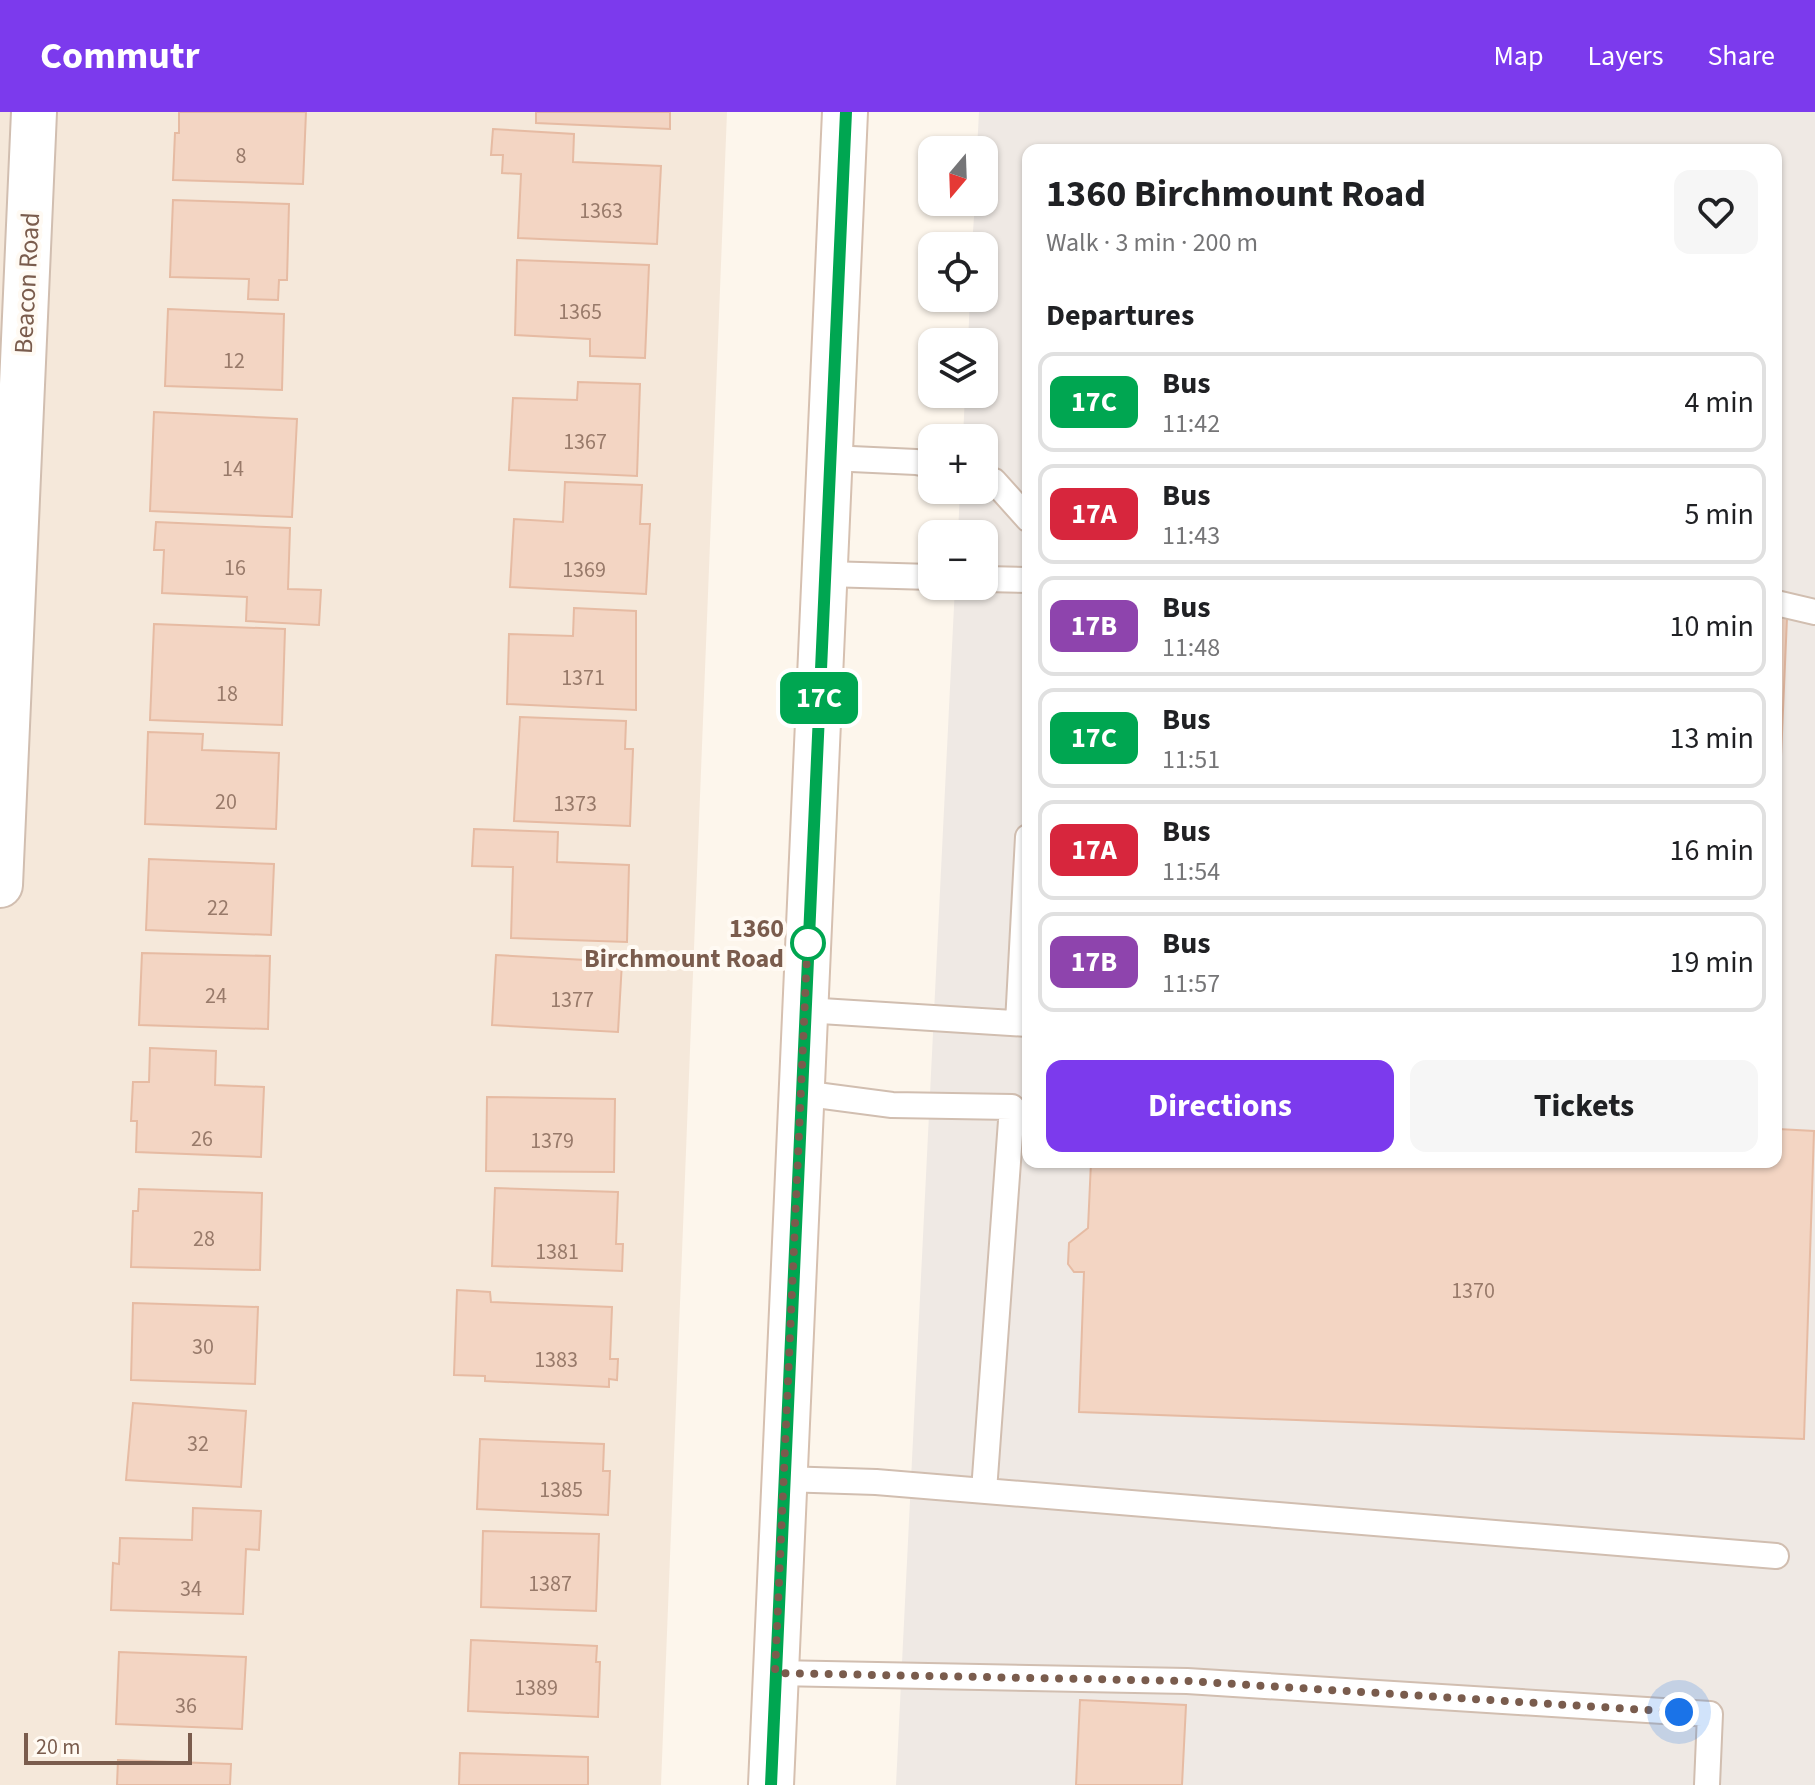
<!DOCTYPE html>
<html lang="en">
<head>
<meta charset="utf-8">
<style>
  :root { --surface:#fff; --page:#f6f6f6; --text:#202124; --muted:#757577; --line:#e0e0e0; --accent:#7c3aed }
  body { margin:0; font-family:"Source Sans 3",sans-serif; background:var(--page); color:var(--text); height:100vh; display:flex; flex-direction:column; font-size:30px; white-space:nowrap }
  * { box-sizing:border-box; margin:0 }
  p { font-size:26px; color:var(--muted) }
  .icon { flex:none; width:44px; height:44px; fill:none; stroke:currentColor; stroke-width:2; stroke-linecap:round; stroke-linejoin:round }
  .map { position:relative; flex:1; overflow:hidden }
  .panel { position:absolute; left:1022px; top:32px; width:760px; height:1024px; display:flex; flex-direction:column; background:var(--surface); border-radius:16px; box-shadow:0 2px 6px #0004 }
  .panel>* { flex:none }
  .badge { padding:0 16px; border-radius:12px; font-size:28px; line-height:52px }
  .needle { width:52px; rotate:199deg }
  .tools { position:absolute; left:918px; top:24px; display:grid; gap:16px }
  .tools a { display:grid; place-items:center; width:80px; height:80px; border-radius:16px; background:var(--surface); box-shadow:0 2px 6px #0004; font-size:40px }
  .scale { position:absolute; left:24px; bottom:20px; width:168px; box-sizing:border-box; padding-left:8px; border:4px solid #7a5c4d; border-top:0; font-size:22px; line-height:28px; white-space:nowrap; color:#7a5c4d; -webkit-text-stroke:6px #fffaf3; paint-order:stroke }
  .you { position:absolute; width:40px; height:40px; margin:-20px; border:6px solid #fff; border-radius:50%; background:#1a73e8; box-shadow:0 0 0 12px #1a73e833 }
  .map>.badge { position:absolute; translate:-50% -50%; box-shadow:0 0 0 4px #fff }
  h2 { padding:0 24px; font-size:30px; line-height:72px }
  .round { display:grid; place-items:center; flex:none; width:84px; height:84px; border-radius:16px; background:var(--page) }
  .overview { display:flex; align-items:center; justify-content:space-between; height:136px; padding:0 24px }
  h1 { font-size:38px; font-weight:700; line-height:60px }
  .button { display:flex; gap:16px; margin-top:auto; padding:16px 24px }
  .button a { flex:1; height:92px; border-radius:16px; background:var(--accent); color:#fff; font-size:32px; font-weight:700; line-height:92px; text-align:center }
  .button a+a { background:var(--page); color:var(--text) }
  ul { padding:0; list-style:none }
  li { display:flex; align-items:center; gap:24px; height:100px; margin:0 16px 12px; padding:0 8px; border:4px solid var(--line); border-radius:16px }
  li div { flex:1 }
  li b { display:block; font-size:30px }
  li em { font-style:normal }
  li .badge { min-width:88px; font-weight:700; text-align:center }
  header { display:flex; align-items:center; gap:48px; box-sizing:border-box; height:112px; padding:0 40px; background:var(--accent); color:#fff }
  header strong { font-size:38px }
  nav { display:flex; gap:44px; margin-inline-start:auto; font-size:28px }
  .map>svg:first-child { display:block }
</style>
</head>
<body>
<header>
<strong>Commutr</strong>
<nav><a>Map</a><a>Layers</a><a>Share</a></nav>
</header>
<div class="map">
<svg width="1815" height="1673" viewBox="0 0 1815 1673">
  <rect width="100%" height="100%" fill="#fdf6ec"/>
  <!-- residential -->
  <path fill="#f5e8da" d="M0,0h727l-66,1673h-661z"/>
  <!-- industrial -->
  <path fill="#efe9e4" fill-rule="evenodd" d="M979,0h836v1673h-919l59,-1199h29v-52h-26l2,-44h24v-52h-21l2,-44h19v-52h-16l2,-44h14v-52h-12l3,-44h9v-52h-7zM1028,38h748v1012h-748z"/>
  <!-- building -->
  <path fill="#f3d5c3" stroke="#e6bba3" stroke-width="2" d="M179,0h127l-3,72 -130,-4 2,-47h4z
    M536,0h134v17l-134,-6z
    M493,17l81,5 -1,28 88,4 -4,78 -139,-6 3,-64 -19,-1 1,-18h-12z
    M173,88l116,4 -2,76h-8l-1,20 -30,-1 1,-20 -79,-2z
    M517,148l132,5 -4,93 -55,-2v-17l-75,-4z
    M168,197l116,5 -2,76 -117,-4z
    M578,270l62,2 -3,92 -128,-6 4,-72 64,2z
    M154,300l143,7 -5,98 -142,-6z
    M565,370l77,3 -2,39h10l-4,70 -136,-7 4,-68 49,3z
    M156,410l134,6 -2,61 33,1 -2,35 -73,-4 1,-24 -85,-4 2,-43h-10z
    M574,496l62,3v99l-129,-6 2,-70 64,2z
    M1776,506h11l-11,254z
    M154,512l131,5 -3,96 -132,-5z
    M520,605l106,4 -1,28h8l-3,77 -116,-5z
    M148,620l55,2 -1,16 77,3 -3,76 -131,-5z
    M474,717l84,3 -1,30 72,3 -2,77 -116,-4 2,-71 -41,-1z
    M149,747l125,5 -3,71 -125,-5z
    M142,841l128,3 -2,73 -129,-4z
    M496,843l126,7 -4,70 -126,-7z
    M150,936l66,3 -1,34 49,2 -3,70 -125,-5 1,-31h-6l2,-39h16z
    M487,985l128,2 -1,73 -128,-1z
    M1776,1017l38,2 -10,308 -725,-27 5,-140h-10l-6,-8 1,-21 19,-15 3,-66h685z
    M495,1076l123,4 -2,52h7l-1,27 -130,-5z
    M139,1077l123,4 -2,77 -129,-3 2,-56h5z
    M457,1178l33,2 1,10 121,5 -2,52h8l-1,21 -8,-1v8l-124,-6v-5l-31,-1z
    M133,1191l125,4 -3,77 -124,-4z
    M133,1291l113,8 -5,76 -115,-7z
    M480,1327l124,5 -1,27h7l-2,44 -131,-6z
    M193,1396l68,3 -2,39 -13,-1 -3,65 -132,-4 2,-47 6,1 1,-26 72,2z
    M483,1419l116,3 -3,77 -115,-4z
    M471,1528l126,6 -1,16h4l-2,55 -130,-6z
    M119,1540l127,5 -4,72 -126,-5z
    M1080,1588l106,5 -4,80h-106z
    M460,1641l128,4v28h-129z
    M118,1648l113,4 -1,21h-113z"/>
  <g fill="none" stroke-linecap="round" stroke-linejoin="round">
    <defs>
      <path id="service" d="M830,346l86,4 16,3
        M984,366l10,3 34,38
        M825,462l107,3
        M984,467l44,1
        M1776,491l39,9
        M805,898l223,14
        M1018,911l10,-186
        M801,981l91,12 120,2 -28,384
        M783,1367l93,3 900,74
        M775,1561l412,8 523,33 -3,71"/>
      <path id="minor" d="M0,773l34,-773"/>
      <path id="secondary" d="M771,1673l74,-1673"/>
    </defs>
    <!-- service casing -->
    <use href="#service" stroke="#d1beb0" stroke-width="28"/>
    <!-- minor casing -->
    <use href="#minor" stroke="#d1beb0" stroke-width="48"/>
    <!-- secondary casing -->
    <use href="#secondary" stroke="#d6c0b0" stroke-width="48"/>
    <!-- service -->
    <use href="#service" stroke="#fff" stroke-width="24"/>
    <!-- minor -->
    <use href="#minor" stroke="#fff" stroke-width="44"/>
    <!-- secondary -->
    <use href="#secondary" stroke="#fff" stroke-width="44"/>
  </g>
  <g fill="none" stroke-linecap="round" stroke-linejoin="round">
    <defs>
      <path id="line" d="M771,1673l75,-1673"/>
    </defs>
    <!-- line casing -->
    <use href="#line" stroke="#fff" stroke-width="18"/>
    <!-- line -->
    <use href="#line" stroke="#00a651" stroke-width="12"/>
    <!-- walk -->
    <path stroke="#7a5c4d" stroke-width="8" stroke-dasharray="0 14.4" d="M808,831v-11l-33,741 412,8 492,31"/>
  </g>
  <!-- markers -->
  <circle fill="#fff" stroke="#00a651" stroke-width="4" cx="808" cy="831" r="16"/>
  <g text-anchor="middle" dominant-baseline="central" stroke-width="8" stroke-linejoin="round" paint-order="stroke">
    <!-- number labels -->
    <g font-size="22" fill="#987a6a">
      <text x="241" y="44">8</text>
      <text x="601" y="99">1363</text>
      <text x="580" y="200">1365</text>
      <text x="234" y="249">12</text>
      <text x="585" y="330">1367</text>
      <text x="233" y="357">14</text>
      <text x="235" y="456">16</text>
      <text x="584" y="458">1369</text>
      <text x="583" y="566">1371</text>
      <text x="227" y="582">18</text>
      <text x="226" y="690">20</text>
      <text x="575" y="692">1373</text>
      <text x="218" y="796">22</text>
      <text x="216" y="884">24</text>
      <text x="572" y="888">1377</text>
      <text x="202" y="1027">26</text>
      <text x="552" y="1029">1379</text>
      <text x="204" y="1127">28</text>
      <text x="557" y="1140">1381</text>
      <text x="1473" y="1179">1370</text>
      <text x="203" y="1235">30</text>
      <text x="556" y="1248">1383</text>
      <text x="198" y="1332">32</text>
      <text x="561" y="1378">1385</text>
      <text x="550" y="1472">1387</text>
      <text x="191" y="1477">34</text>
      <text x="536" y="1576">1389</text>
      <text x="186" y="1594">36</text>
    </g>
    <!-- street labels -->
    <g font-size="26" fill="#7a5c4d" stroke="#fffaf3">
      <text transform="translate(27 171) rotate(-87)">Beacon Road</text>
    </g>
    <!-- stop labels -->
    <g font-size="26" font-weight="bold" fill="#7a5c4d" stroke="#fffaf3" text-anchor="end">
      <text x="784" y="816">1360<tspan x="784" dy="30">Birchmount Road</tspan></text>
    </g>
  </g>
</svg>
<div class="tools">
<a><svg class="needle" viewBox="-14 -14 28 28"><path d="M0-13l5 13h-10z" fill="#e53935"/><path d="M0 13l5-13h-10z" fill="#757577"/></svg></a>
<a><svg class="icon" aria-label="locate" viewBox="0 0 24 24"><circle cx="12" cy="12" r="6"/><path d="M12 2v4M12 18v4M2 12h4M18 12h4"/></svg></a>
<a><svg class="icon" aria-label="layers" viewBox="0 0 24 24"><path d="M12 4l9 5-9 5-9-5zM3 14l9 5 9-5"/></svg></a>
<a>+</a>
<a>−</a>
</div>
<div class="scale">20 m</div>
<div class="you" style="left:1679px;top:1600px"></div>
<b class="badge" style="left:819px;top:586px;background:#00a651;color:#fff">17C</b>
<section class="panel">
<div class="overview"><div><h1>1360 Birchmount Road</h1><p>Walk · 3 min · 200 m</p></div><a class="round"><svg class="icon" aria-label="heart" viewBox="0 0 24 24"><path d="M12 20l-8-8c-3-5 5-10 8-4 3-6 11-1 8 4z"/></svg></a></div>
<h2>Departures</h2>
<ul>
<li><span class="badge" style="background:#00a651;color:#fff">17C</span><div><b>Bus</b><p>11:42</p></div><em>4 min</em></li>
<li><span class="badge" style="background:#d7263d;color:#fff">17A</span><div><b>Bus</b><p>11:43</p></div><em>5 min</em></li>
<li><span class="badge" style="background:#8e44ad;color:#fff">17B</span><div><b>Bus</b><p>11:48</p></div><em>10 min</em></li>
<li><span class="badge" style="background:#00a651;color:#fff">17C</span><div><b>Bus</b><p>11:51</p></div><em>13 min</em></li>
<li><span class="badge" style="background:#d7263d;color:#fff">17A</span><div><b>Bus</b><p>11:54</p></div><em>16 min</em></li>
<li><span class="badge" style="background:#8e44ad;color:#fff">17B</span><div><b>Bus</b><p>11:57</p></div><em>19 min</em></li>
</ul>
<div class="button"><a>Directions</a><a>Tickets</a></div>
</section>
</div>
</body>
</html>
